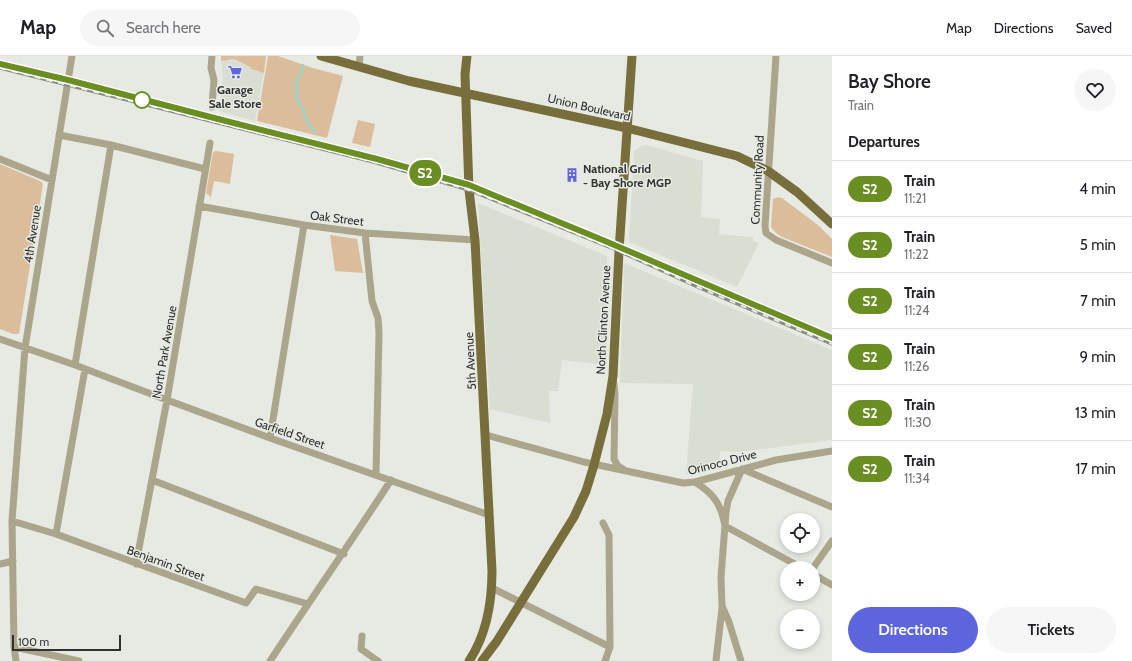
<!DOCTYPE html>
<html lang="en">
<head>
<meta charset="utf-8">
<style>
  :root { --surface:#fff; --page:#f6f6f6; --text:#202124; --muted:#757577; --line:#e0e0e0; --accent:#5d65dc }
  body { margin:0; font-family:Cabin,sans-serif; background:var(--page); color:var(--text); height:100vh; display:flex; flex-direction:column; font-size:15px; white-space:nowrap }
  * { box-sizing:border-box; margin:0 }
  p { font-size:13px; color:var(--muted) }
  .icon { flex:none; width:22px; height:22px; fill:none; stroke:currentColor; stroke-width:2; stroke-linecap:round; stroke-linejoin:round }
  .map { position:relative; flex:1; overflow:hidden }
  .details { display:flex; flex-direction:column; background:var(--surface); width:300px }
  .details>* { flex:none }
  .badge { padding:0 8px; border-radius:13px; font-size:14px; line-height:26px }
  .controls { position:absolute; left:780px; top:457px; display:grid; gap:8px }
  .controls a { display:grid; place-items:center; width:40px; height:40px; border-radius:50%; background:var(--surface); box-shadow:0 2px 6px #0003; font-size:20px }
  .scale { position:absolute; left:12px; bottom:10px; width:109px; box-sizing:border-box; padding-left:4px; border:2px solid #313230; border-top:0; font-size:11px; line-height:14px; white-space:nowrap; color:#313230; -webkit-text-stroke:3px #e6eae3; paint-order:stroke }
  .map>.badge { position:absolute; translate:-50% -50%; box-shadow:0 0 0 2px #fff }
  h2 { padding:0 16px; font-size:15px; line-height:36px }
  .round { display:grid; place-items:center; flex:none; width:42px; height:42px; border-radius:21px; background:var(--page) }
  .head { display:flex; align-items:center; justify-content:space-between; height:68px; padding:0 16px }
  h1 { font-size:19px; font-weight:600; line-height:30px }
  .action { display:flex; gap:8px; margin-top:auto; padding:8px 16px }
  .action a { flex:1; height:46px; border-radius:24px; background:var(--accent); color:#fff; font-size:16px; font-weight:600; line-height:46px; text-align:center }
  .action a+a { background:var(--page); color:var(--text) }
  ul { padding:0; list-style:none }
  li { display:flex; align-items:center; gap:12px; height:56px; padding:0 16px; border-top:1px solid var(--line) }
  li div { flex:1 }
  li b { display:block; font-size:15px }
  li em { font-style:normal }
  li .badge { min-width:44px; font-weight:700; text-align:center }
  header { display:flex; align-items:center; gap:24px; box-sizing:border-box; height:56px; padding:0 20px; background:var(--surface); border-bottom:1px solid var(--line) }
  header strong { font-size:19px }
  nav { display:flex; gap:22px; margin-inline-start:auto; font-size:14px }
  .search { width:280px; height:36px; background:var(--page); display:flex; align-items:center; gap:10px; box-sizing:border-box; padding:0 14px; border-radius:22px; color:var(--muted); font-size:15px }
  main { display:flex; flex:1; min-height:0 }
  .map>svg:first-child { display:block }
</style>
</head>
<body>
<header>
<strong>Map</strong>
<div class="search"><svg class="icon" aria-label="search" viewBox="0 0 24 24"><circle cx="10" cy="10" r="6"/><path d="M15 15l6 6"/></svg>Search here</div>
<nav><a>Map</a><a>Directions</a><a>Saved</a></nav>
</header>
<main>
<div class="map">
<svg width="832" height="605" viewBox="0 0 832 605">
  <rect width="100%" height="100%" fill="#e6eae3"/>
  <!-- built -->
  <path fill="#d8ded1" d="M233,3l5,1 4,4 9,3v2l13,4 -9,48 -36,-10 4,-32 -2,-18z
    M646,89l57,16 -2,56 19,2 -1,15 34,3v4l6,2 -22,44 -108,-45 5,-91 7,-5z
    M478,147l129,53v109l-45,-5 -4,31h-9l1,32 -60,-14z
    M624,207l208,87v90l-92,12 -20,-1 -1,14 -33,9 7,-90 -73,-1z"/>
  <!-- green -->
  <path fill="#dcbd9b" d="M221,0h45l-2,17 -13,-4 -1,-2c-5,-2 -7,-4 -12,-6 -5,-4 -12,0 -17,0z
    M268,0h10l35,12 30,8 -16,62 -70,-17z
    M358,64l17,4 -5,23 -18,-4z
    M216,95l18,3 -4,30 -16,-3 -3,16 -5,-4 7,-41z
    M0,108l40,17 3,3 -24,150h-6l-13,-5z
    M778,141l4,1 36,27 14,14v18l-50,-20 -6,-4 -5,-6 2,-28z
    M330,179l27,4 6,34 -28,-2z"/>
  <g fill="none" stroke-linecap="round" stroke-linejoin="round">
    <!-- stream -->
    <path stroke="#88ddd5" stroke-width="2" d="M303,9l-3,10 -4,8 1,5 -1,9 8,14 5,15 7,6"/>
    <!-- minor -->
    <path stroke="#aba68b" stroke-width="7" d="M212,0l-1,12 3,12 -2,27
      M776,0l-11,170 1,7 10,7 56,23
      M359,11l1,-11
      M59,79l52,10 94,24
      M0,103l52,21
      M199,150l105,19 61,8 110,7
      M365,177l7,68 6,17 1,15 -3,142
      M0,283l75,26 92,35 103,38 219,77
      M75,309l36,-220
      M614,328l1,10 -1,65 4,7 5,3
      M486,379l98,27 99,21 12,-1 81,-22 56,-9
      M270,382l34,-213
      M152,424l192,74
      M695,426c19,12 26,22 30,44l77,42
      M12,465l44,13 190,69 10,-14 52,15
      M603,467l6,12 1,112 -5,14
      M56,478l29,-165
      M0,508l13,-3
      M136,508l31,-164 43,-257
      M813,512l19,-27
      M813,518l19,11
      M492,532l118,59
      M362,580l-1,13 17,12
      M14,591l65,14
      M16,605l-2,-14 -2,-126 13,-173 47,-292
      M270,605c40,-61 82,-120 121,-181
      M716,605l6,-53
      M741,605l-12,-39 -7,-16 -1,-29 5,-65 2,-11 14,-32 90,38"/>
    <!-- major -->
    <path stroke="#786e3c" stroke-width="9" d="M321,0l88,25 218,47 110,28 31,15 29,21 35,32
      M467,0l-2,18 4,116 6,50 17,331c0,32 -5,63 -23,90
      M482,605l15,-20 77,-124 12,-26 8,-26 13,-51 6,-38 6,-125 13,-195"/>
    <defs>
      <path id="rail" d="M0,12l374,94 95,28 150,61 81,37 132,56
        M678,215l119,51"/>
    </defs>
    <!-- rail casing -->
    <use href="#rail" stroke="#878a85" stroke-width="3.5"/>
    <!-- rail -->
    <use href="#rail" stroke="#e6eae3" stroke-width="2" stroke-dasharray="6" stroke-linecap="butt"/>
  </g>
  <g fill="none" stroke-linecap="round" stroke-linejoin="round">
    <defs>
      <path id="line" d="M0,8l68,16 154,40 155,39 92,26 136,56 227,97"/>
    </defs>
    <!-- line casing -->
    <use href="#line" stroke="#fff" stroke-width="9"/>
    <!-- line -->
    <use href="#line" stroke="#6b8e23" stroke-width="6"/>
  </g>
  <!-- icons -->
  <defs>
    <symbol id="supermarket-bare" viewBox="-9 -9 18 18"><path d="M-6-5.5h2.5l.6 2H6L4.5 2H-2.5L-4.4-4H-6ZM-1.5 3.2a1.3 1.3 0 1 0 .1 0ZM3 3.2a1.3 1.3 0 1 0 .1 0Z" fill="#5d65dc" stroke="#e6eae3" stroke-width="2.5" paint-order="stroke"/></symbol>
    <symbol id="building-bare" viewBox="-9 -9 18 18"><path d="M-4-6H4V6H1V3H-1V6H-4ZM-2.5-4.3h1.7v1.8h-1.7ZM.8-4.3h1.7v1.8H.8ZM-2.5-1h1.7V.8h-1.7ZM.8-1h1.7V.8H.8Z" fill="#5d65dc" stroke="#e6eae3" stroke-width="2.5" paint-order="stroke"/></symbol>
  </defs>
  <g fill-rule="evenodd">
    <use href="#supermarket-bare" x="225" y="6" width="20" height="20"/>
    <use href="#building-bare" x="562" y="109" width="20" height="20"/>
  </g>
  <!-- markers -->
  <circle fill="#fff" stroke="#6b8e23" stroke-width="2" cx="142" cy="44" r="8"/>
  <g text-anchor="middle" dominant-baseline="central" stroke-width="3" stroke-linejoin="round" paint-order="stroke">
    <!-- poi labels -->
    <g font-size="12" font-weight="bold" fill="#313230" stroke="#e6eae3">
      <text x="235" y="33">Garage<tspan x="235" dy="14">Sale Store</tspan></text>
      <text x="583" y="112" text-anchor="start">National Grid<tspan x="583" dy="14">- Bay Shore MGP</tspan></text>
    </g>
    <!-- street labels -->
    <g font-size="12" fill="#313230" stroke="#e6eae3">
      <text transform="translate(589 51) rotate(13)">Union Boulevard</text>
      <text transform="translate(757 124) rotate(-87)">Community Road</text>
      <text transform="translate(337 162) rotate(7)">Oak Street</text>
      <text transform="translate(32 178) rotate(-81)">4th Avenue</text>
      <text transform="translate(603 264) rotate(-87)">North Clinton Avenue</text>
      <text transform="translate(164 296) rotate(-80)">North Park Avenue</text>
      <text transform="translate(470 305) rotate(-93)">5th Avenue</text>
      <text transform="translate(290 377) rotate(19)">Garfield Street</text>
      <text transform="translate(722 406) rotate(-14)">Orinoco Drive</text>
      <text transform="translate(166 507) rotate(20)">Benjamin Street</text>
    </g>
  </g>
</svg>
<div class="controls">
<a><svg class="icon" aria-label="locate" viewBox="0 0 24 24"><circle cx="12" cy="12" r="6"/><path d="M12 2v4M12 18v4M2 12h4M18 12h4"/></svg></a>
<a>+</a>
<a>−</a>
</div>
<div class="scale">100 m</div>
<b class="badge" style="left:425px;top:117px;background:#6b8e23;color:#fff">S2</b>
</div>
<section class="details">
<div class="head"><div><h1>Bay Shore</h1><p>Train</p></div><a class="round"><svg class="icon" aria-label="heart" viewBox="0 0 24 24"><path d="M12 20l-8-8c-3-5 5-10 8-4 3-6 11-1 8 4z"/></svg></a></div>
<h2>Departures</h2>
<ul>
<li><span class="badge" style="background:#6b8e23;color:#fff">S2</span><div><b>Train</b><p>11:21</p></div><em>4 min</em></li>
<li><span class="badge" style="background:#6b8e23;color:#fff">S2</span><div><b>Train</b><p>11:22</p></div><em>5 min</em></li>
<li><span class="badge" style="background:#6b8e23;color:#fff">S2</span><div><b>Train</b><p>11:24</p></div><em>7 min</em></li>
<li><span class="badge" style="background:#6b8e23;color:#fff">S2</span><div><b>Train</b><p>11:26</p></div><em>9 min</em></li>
<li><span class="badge" style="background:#6b8e23;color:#fff">S2</span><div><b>Train</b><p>11:30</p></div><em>13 min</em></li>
<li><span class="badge" style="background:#6b8e23;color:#fff">S2</span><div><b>Train</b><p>11:34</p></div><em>17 min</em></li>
</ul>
<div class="action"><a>Directions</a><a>Tickets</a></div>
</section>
</main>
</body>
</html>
